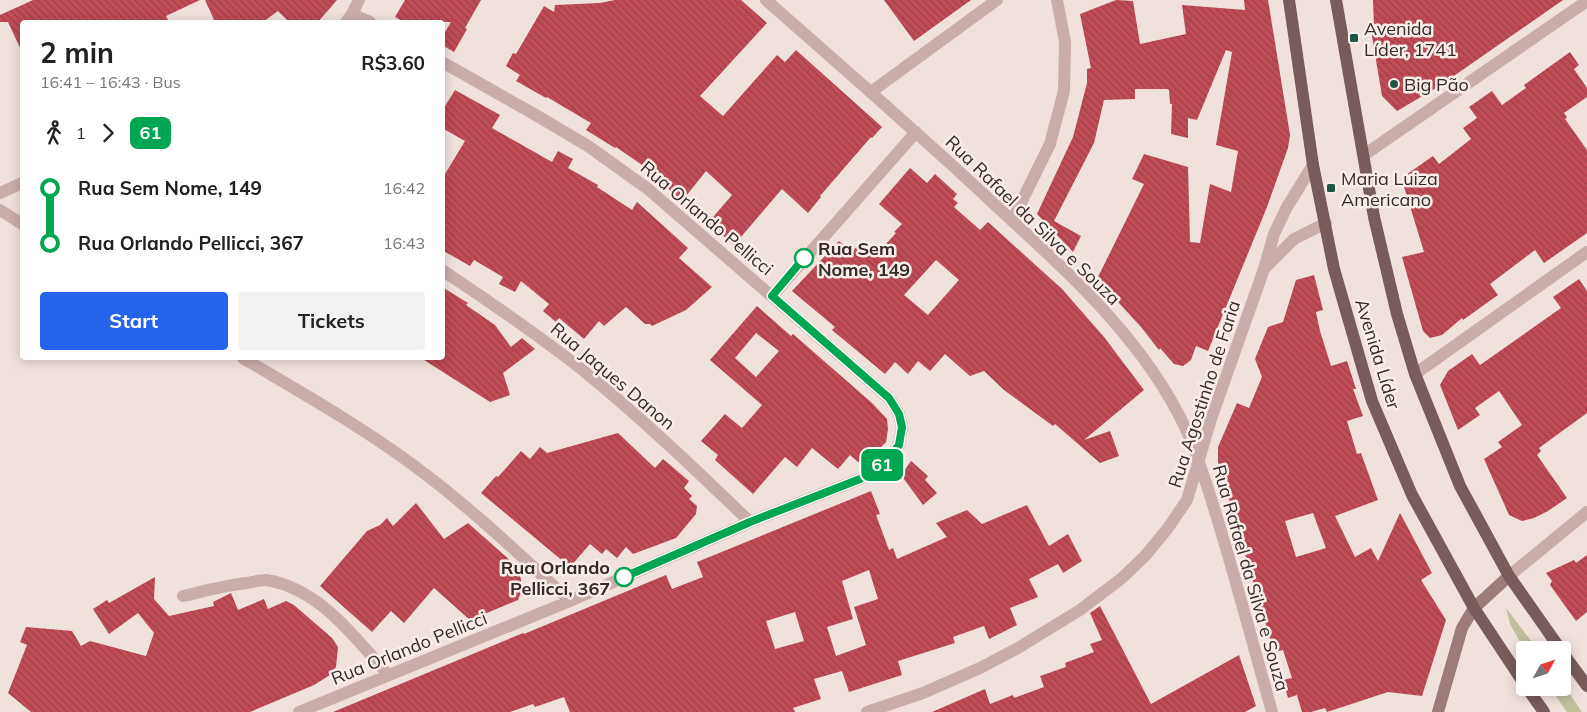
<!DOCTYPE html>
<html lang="en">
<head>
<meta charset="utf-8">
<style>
  :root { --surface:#fff; --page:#f2f2f2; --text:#202124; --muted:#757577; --accent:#2563eb }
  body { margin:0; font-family:Mulish,sans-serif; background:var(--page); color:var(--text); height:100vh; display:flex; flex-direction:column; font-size:19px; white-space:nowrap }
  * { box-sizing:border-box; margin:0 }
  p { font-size:16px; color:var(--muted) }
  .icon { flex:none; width:28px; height:28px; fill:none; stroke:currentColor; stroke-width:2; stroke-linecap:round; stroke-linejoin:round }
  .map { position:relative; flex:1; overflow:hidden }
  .side { position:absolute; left:20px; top:20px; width:425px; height:340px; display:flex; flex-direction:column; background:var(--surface); border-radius:5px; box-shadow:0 2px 12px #0003 }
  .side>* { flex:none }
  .badge { padding:0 10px; border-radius:8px; font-size:18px; line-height:32px }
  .needle { width:32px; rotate:50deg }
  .buttons { position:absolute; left:1516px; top:641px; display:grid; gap:10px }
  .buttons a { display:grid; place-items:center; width:55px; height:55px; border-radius:5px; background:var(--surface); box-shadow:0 2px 12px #0003; font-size:25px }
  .map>.badge { position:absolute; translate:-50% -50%; box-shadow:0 0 0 2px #fff }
  .legs { display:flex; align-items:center; gap:8px; height:55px; padding:0 20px; font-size:16px }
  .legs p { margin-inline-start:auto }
  .summary { display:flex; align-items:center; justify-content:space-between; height:85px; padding:0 20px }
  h1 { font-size:28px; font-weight:700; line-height:38px }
  .button { display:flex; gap:10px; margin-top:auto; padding:10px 20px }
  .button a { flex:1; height:58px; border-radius:5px; background:var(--accent); color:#fff; font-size:20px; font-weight:700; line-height:58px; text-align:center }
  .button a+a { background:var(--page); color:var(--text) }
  ul { padding:0 20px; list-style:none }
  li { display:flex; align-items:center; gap:18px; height:55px; font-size:19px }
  li i { display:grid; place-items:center; width:8px; height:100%; margin:0 6px; background:currentColor }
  li i::after { content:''; width:12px; height:12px; margin:-6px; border:4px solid; border-radius:50%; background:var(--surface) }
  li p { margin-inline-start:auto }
  li:first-child i { background:linear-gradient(#0000 50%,currentColor 0) }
  li:last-child i { background:linear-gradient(currentColor 50%,#0000 0) }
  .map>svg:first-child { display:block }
</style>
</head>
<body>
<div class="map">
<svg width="1587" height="712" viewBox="0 0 1587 712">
  <defs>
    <pattern id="building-back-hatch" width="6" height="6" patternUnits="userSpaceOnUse" patternTransform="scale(1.25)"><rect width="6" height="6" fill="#c04c58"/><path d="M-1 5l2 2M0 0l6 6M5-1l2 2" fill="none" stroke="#9d3f49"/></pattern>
  </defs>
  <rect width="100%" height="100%" fill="#f1e1dd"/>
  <!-- garden -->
  <path fill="#c0bf9e" d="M1506,608l32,42 -13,1 -15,-27z
    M1563,684l19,28h-15l-17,-24h12z"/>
  <!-- building -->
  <path fill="url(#building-back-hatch)" fill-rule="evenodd" d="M33,0h167l-34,16 3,6h-147v30l-14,-30h-8v-7z
    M205,0h132l-19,22h-29l-11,-11 -15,11h-48z
    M405,0h76l-16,28 2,1 -13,23 -12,-7v-8l9,-15h-47l-9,-5z
    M615,0h126l26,23 -67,73 23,20 54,-61 8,7 11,-12 86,77 -10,11 -1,-1 -51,59 1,1 -13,16 -26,-24 -48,56 -26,-22 24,-28 -26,-24 -24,30 -40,-36 -26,-18 -1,1 -29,-18 5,-7 -44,-26 -1,1 -30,-17 4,-6 -14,-9 7,-13 3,1 28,-48 10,6 1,-7 45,-2z
    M884,0h87l-57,41z
    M1116,0l17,1 7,43 46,-10 -4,-29 63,5 -1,-10h24l2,12 20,123 -2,13 -21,59 -59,144 -12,-5 -5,14 -8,6 -9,-2 -14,-16 -1,2 -18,-23 -44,-48 47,-95 -12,-5 12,-25 44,13 2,75 10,1 10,-59 21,8 7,-41 -22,-6 16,-93 -6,-2 -29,70 -9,-2v20l-17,-4 1,-30h-2l-1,-14 -2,-1h-32v10l-31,1 -10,43 -40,78 27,15 -8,16 -36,-38 36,-77 14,-54v-14l4,-1 -11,-54z
    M1373,0h190l-125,87 -41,24 -15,-15 -11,-66 3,-3z
    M1570,52l9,13 -5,4 13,19v9l-23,16 3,4 -2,2 22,31v83l-43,30 -9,-13 -45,34 8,11 -35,25 -1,-2 -20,17 -12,3 -7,-7 -21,-74 22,-5 -22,-72 4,-5 27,-19 6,8 32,-25 -8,-11 14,-10 -8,-11 23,-16 10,14 24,-17 -2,-3z
    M455,90l45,25 -8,13 60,34 6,-11 15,8 -5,9 30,17 -1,2 35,23 5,-8 51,46 -9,10 33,29 -26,23 -34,16 -2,-2h-5l-19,-17 -22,19 -5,-5 -15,18 -25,-21 -3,4 -13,-11 6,-7 -28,-23 -6,11 -16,-8 4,-7 -29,-17 -4,6 -28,-16v-71l23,-38 -23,-13v-17z
    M910,168l17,15 8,-9 22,20 -4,5 5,4 -4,4 26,23 8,-8 74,67 42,48 40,53 -60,50 26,-9 9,25 -19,7 -45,-39 -2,2 -49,-36 -20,-19 -14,5 -25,-22 -15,17 -12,-10 -10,13 -13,-12 -10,12 -53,-44 3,-3 -43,-36 47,-50 13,11 8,-9 17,11 19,-21 -2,-1 8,-8 -23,-20zM936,260l23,20 -31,35 -24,-20z
    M1314,275l9,35 -7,2 4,19 11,35 16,-5 9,28h-3l10,27 -16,5 10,33 4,-1 17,47 -43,16 20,41 16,-9 7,13 22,-48 32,60 -11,7 25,40 -24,76 -34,-4 -61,20 -2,-4 -14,4h-9l-5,-17 -9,3 -5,-18 9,-2 -9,-28 -9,2 -56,-190v-15l19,-44 12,5 13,-31 -7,-18 13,-32 15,-5 13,-42zM1313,513l13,35 -30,9 -11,-36z
    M1579,279l8,12v122l-48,35 2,3 -4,4 30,43 -19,13 -14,7 -12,3 -13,-6 -25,-56 18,-12 -4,-5 24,-17 -23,-34 -24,17 5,7 -22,15 -18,-45 8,-14 24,-17 8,11 81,-57 -8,-11z
    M442,287l26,16 -2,2 29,20 16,22 11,-9 13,11 -32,24 7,22 -20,7 -69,-44h21z
    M757,306l34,30 2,-2 79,69 15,16 1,10 -2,13 -13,13 -15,7 -8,-7 -12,14 -26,-21 -15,19 -12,-10 -32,37 -38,-34 3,-5 -17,-14 24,-27 17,14 20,-23 -52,-45zM756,333l23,18 -23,26 -21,-19z
    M618,433l37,35 8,-9 26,22 -5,7 8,8 -3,3 8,7 -1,8 -20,24 -43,16 -7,-7 -9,11 -11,-9 -4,5 -12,-10 -20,23 -89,-74 15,-17 2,1 23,-26 9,8 10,-12 7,6z
    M911,461l17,15 -3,4 12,13 -14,12 -22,-30z
    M871,491l9,23 -4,1 13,35 4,-2 4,11 50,-22 -11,-14 31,-13 15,14 45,-19 22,41 19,-12 14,27 -19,12 -5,-9 -29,15 9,18 -28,11 7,17 -28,14 -5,-13 -31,11 2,6 -57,18 4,14 -53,17 -7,-21 -28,8 7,20 -28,9 2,4h-225l-6,-15 -29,10 -2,-3 -23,8h-177l190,-79 1,1 142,-59 6,14 31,-12 -6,-15zM869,570l9,29 -24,8 12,38 -30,11 -9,-29 26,-8 -11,-38zM795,612l9,29 -29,8 -9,-28z
    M416,503l28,36 24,-16 45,40 6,8 2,9v12l-3,8 -48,20 -36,-32 -30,35 -13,-12 -19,21 -52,-46 47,-55 13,-6 7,-7 6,8z
    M1587,555v57l-11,9 -26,-36 2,-4 -6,-8 28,-13 2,3z
    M155,577l-1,22 15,17 45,-10 -1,-4 18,-9 7,17 26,-11 4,10 18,-8 8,4 38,33 6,9 -2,20 -6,8 -16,10 -64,27h-219l-23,-19 19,-48 -7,-3 6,-15 46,4 9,15 9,-5 56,15 8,-23 -16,-20 -29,21 -16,-25 14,-9 2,3z
    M1100,606l51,98 88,-49 17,51 -11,6h-313l53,-23 5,15 23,-9 1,3 30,-11 -4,-11 26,-9 -1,-4 29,-11 -4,-8 12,-4 -12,-27z"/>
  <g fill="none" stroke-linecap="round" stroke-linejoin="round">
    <!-- minor -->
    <path stroke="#c9adaa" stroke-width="12" d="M766,0c76,67 152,133 226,202 72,67 150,134 193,225 14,30 23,62 33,94 19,63 36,127 54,191
      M352,14l18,8
      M346,22l6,-8 7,-14
      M871,92l126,-92
      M1364,155l223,-154
      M0,193l22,-10
      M0,210l22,14
      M1012,221l38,-77 14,-53 1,-49 -8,-42
      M1266,267l28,-28 32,-16
      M442,270c51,34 101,68 148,106 56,46 108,96 160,146
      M772,296l144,-164
      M243,358c57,34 116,67 170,107 56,41 106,89 157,136
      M1415,374l172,-122
      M1509,576l78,-64
      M183,596c22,-5 43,-11 64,-13 6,-1 13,-3 19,-3 53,8 90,58 122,95
      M299,712l271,-111 180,-79 110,-43 27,-18 12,-16 3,-18 -3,-13 -10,-16 -241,-209 -60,-43 -54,-32 -92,-52
      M867,712l56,-19 57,-25 38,-20 62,-38 42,-32 23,-22 23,-28 19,-28 24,-81 53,-150 10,-35 13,-27 26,-42"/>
    <!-- secondary -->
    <path stroke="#9c7c7b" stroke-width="12" d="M1438,712l24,-84 12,-20 35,-32"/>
    <!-- primary -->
    <path stroke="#785b5b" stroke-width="12" d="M1289,0l24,165 21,104 38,132 40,94 62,113 51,77
      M1336,0l38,217 23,97 18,60 45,112 49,90 52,74
      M1562,652l25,34
      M1527,688l17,24"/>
  </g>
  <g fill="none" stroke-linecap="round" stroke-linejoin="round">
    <defs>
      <path id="line-1" d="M624,577l126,-55 110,-43 14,-8 13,-10 12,-16 3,-18 -3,-13 -10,-16 -117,-102 32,-38"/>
    </defs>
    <!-- line-1 casing -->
    <use href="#line-1" stroke="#fff" stroke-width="11"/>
    <!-- line-1 -->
    <use href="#line-1" stroke="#00a651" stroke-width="8"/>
  </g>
  <!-- markers -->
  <g fill="#205647" stroke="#f9edea" stroke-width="2">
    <rect x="1349" y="33" width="10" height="10" rx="2.5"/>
    <circle cx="1394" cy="84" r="5"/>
    <rect x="1326" y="183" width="10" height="10" rx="2.5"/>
  </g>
  <g fill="#fff" stroke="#00a651" stroke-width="2.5">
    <circle cx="804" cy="258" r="9"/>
    <circle cx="624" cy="577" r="9"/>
  </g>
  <g text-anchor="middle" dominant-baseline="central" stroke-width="5" stroke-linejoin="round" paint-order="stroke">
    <!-- poi labels -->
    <g font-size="18" fill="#362929" stroke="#f9edea" text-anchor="start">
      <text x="1364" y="28">Avenida<tspan x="1364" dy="21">Líder, 1741</tspan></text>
      <text x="1404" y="84">Big Pão</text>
      <text x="1341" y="178">Maria Luiza<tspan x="1341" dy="21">Americano</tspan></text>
    </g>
    <!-- street labels -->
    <g font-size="18" fill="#362929" stroke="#f9edea">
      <text transform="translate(707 218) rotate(40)">Rua Orlando Pellicci</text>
      <text transform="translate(1033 220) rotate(44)">Rua Rafael da Silva e Souza</text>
      <text transform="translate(1378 354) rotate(73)">Avenida Líder</text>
      <text transform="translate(613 376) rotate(40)">Rua Jaques Danon</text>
      <text transform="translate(1204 394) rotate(-72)">Rua Agostinho de Faria</text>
      <text transform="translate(1251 578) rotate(74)">Rua Rafael da Silva e Souza</text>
      <text transform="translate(409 648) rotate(-22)">Rua Orlando Pellicci</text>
    </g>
    <!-- stop labels -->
    <g font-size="18" font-weight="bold" fill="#362929" stroke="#f9edea" text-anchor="start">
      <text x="818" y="248">Rua Sem<tspan x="818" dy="21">Nome, 149</tspan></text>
      <text x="610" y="567" text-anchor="end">Rua Orlando<tspan x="610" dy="21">Pellicci, 367</tspan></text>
    </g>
  </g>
</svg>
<div class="buttons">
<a><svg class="needle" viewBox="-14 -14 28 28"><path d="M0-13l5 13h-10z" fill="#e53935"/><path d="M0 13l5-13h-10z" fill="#757577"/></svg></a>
</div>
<b class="badge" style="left:882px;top:465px;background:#00a651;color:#fff">61</b>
<section class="side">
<div class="summary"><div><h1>2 min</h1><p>16:41 – 16:43 · Bus</p></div><b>R$3.60</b></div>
<div class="legs"><svg class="icon" aria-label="walk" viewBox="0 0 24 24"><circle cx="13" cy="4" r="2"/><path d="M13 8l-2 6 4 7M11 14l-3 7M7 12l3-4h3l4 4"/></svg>1<svg class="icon" aria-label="forward" viewBox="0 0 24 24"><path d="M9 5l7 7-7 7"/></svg><b class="badge" style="background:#00a651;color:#fff">61</b></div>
<ul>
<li><i style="color:#00a651"></i><b>Rua Sem Nome, 149</b><p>16:42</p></li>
<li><i style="color:#00a651"></i><b>Rua Orlando Pellicci, 367</b><p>16:43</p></li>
</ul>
<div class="button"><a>Start</a><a>Tickets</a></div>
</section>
</div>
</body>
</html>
